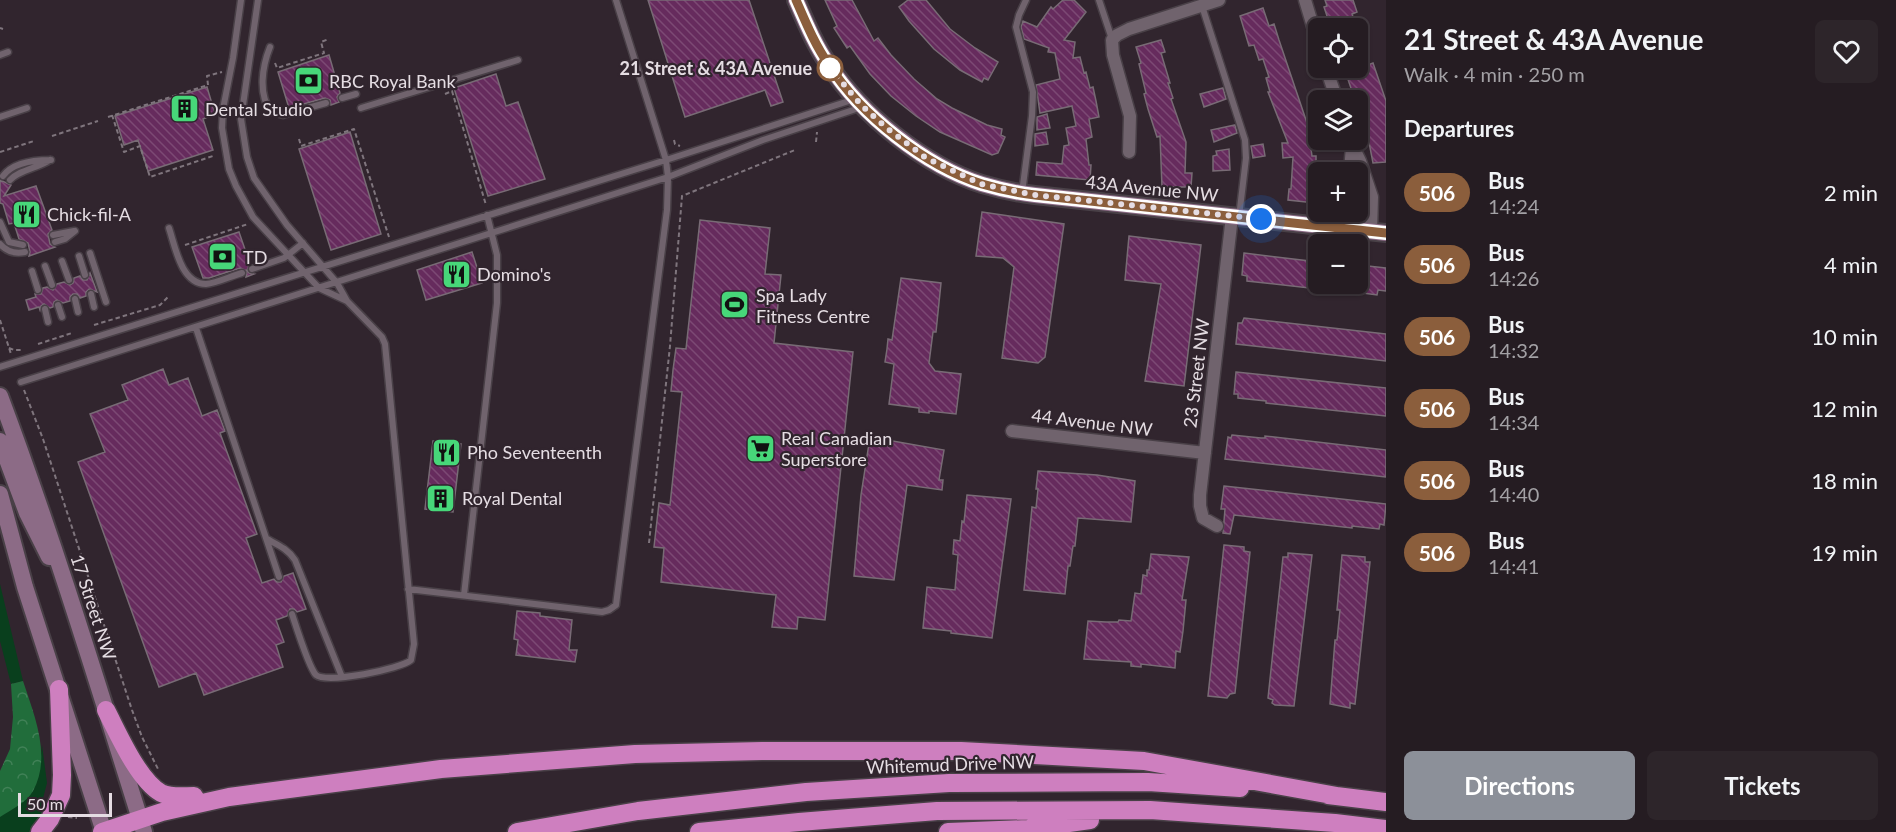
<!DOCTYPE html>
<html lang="en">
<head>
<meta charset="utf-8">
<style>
  :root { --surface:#251c22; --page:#2d252a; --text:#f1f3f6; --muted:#a3a1a5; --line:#423a40; --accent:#8c9099 }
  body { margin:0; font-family:Lato,sans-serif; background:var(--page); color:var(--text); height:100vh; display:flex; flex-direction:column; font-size:22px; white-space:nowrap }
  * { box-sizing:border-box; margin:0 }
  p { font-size:20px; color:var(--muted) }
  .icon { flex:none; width:33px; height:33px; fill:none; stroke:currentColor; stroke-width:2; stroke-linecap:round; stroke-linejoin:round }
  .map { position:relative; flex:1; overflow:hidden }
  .sheet { display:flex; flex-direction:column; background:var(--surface); width:510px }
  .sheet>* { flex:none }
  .badge { padding:0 12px; border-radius:20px; font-size:21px; line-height:39px }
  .fabs { position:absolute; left:1308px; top:18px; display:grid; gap:12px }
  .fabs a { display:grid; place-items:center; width:60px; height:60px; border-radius:9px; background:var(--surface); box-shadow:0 2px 4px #0004,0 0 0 2px var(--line); font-size:30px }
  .scale { position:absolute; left:18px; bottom:15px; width:94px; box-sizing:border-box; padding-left:6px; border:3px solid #e5dde3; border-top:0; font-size:16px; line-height:21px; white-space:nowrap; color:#e5dde3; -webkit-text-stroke:4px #31252e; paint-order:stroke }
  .you { position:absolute; width:30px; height:30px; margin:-15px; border:4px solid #fff; border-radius:50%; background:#1a73e8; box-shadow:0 0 0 9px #1a73e833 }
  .map>.badge { position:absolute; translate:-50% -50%; box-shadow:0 0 0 3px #fff }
  h2 { padding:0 18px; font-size:22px; line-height:54px }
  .round { display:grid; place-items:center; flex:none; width:63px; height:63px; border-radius:9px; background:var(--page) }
  .summary { display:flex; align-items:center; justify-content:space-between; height:102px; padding:0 18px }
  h1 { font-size:28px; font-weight:700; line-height:45px }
  .cta { display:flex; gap:12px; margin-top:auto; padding:12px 18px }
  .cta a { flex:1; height:69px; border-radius:9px; background:var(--accent); color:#fff; font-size:24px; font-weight:700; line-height:69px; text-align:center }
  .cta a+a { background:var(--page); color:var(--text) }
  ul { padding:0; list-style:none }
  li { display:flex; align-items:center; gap:18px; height:72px; padding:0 18px }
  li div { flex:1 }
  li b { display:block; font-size:22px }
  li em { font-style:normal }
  li .badge { min-width:66px; font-weight:700; text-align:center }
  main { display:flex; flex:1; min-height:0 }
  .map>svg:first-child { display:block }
</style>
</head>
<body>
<main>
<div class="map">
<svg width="1386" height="832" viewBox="0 0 1386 832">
  <defs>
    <pattern id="forest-crowns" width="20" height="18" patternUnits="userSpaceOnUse" patternTransform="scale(1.5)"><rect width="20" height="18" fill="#216d3b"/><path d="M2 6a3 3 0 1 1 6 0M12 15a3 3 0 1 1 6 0" fill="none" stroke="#418157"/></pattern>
    <pattern id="building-back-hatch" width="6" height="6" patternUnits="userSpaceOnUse" patternTransform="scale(1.5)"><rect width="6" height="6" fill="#662b5d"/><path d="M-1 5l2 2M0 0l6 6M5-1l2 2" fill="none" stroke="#7c4974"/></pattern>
  </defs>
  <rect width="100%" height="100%" fill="#31252e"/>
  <!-- grass -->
  <path fill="#093f1d" d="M0,584l23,97 -12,3 -11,-43z
    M42,745l5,38 -6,23 7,3 -16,23h-32v-16l39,-42z"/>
  <!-- forest -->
  <path fill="url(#forest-crowns)" d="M23,681c11,34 29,75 10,110 -6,11 -22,19 -33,26v-46l10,-22 3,-32 -2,-33z"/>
  <!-- building -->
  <path fill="url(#building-back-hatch)" stroke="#786b75" stroke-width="1.5" d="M648,0h101l34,102 -12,4 -6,-16 -80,27z
    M825,0h27l22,41 4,-3 13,17 23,24 23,20 15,9 35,17 15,4 -1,6 4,2 -7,16 -6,2 -52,-23 -24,-16 -25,-20 -21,-22 -20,-28 -3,2 -13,-20 3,-2z
    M908,0h18l24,29 25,19 23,14 -10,18 -4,-2 -2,4 -22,-12 -26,-21 -25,-28 -10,-14z
    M1063,0h11l12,12 -22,28 11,2 -2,16 7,-1 4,16 2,-1 4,16 3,-1 3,14 3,16 -10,2 3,18 -6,2 3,26h2l-1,15 -54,-5 1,-13 25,2 2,-18 5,-1 -3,-17 10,-2 -4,-20 -32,7 -4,-28 24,-6 -5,-26 -7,-1 1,-4 -25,-9 -3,-12 2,-6 14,6 14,-20 2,2z
    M1325,0h28l4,12 -5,2 5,14h-26l-7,-21 3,-1z
    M1263,8l6,18 5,-2 5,16 29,86 4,30h4v16l2,1 -3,30 -27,-3 1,-11h2l2,-32 -10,1 -1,-15h6l-20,-51h2l-4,-14 3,-1 -6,-18 -4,1 -5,-15 -5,1 -9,-30z
    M1360,38l8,27 5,-2 13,38v61l-13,1 -6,-31h-2l-7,-21v-11l-5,-6 -9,-26h14v-29z
    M1161,40l4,12 -4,1 9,30h-2l5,15 -2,1 15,43 -1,31h7l-1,14h-29l-2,-51 -3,1 -9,-28 -4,-15 2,-1 -7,-29 2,-1 -5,-16z
    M329,55l11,38 -3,4 2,5 -8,3 -1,-5 -5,-2 -36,10 -11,-36z
    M496,74l10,32 12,-4 27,77 -57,17 -34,-108z
    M207,87l8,27 -12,5 10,31 -65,21 -10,-31 -14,5 -9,-29z
    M1223,88l3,11 -22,8 -4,-13z
    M1047,114l3,14 -13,2v-13z
    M1235,125l2,8 -23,9 -3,-12z
    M350,132l31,102 -50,16 -32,-101z
    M1046,132l2,12 -13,2v-12z
    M1263,144l2,12 -12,2 -2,-12z
    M1229,149l1,21 -17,1v-15l4,-1 -1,-4z
    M0,180l11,5 -7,11 32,-10 16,44 -4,4 2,10 5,3 -26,9 1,-4 -2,-9 -9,-4 -5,-16 -5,1 -6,-20 -3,-1z
    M982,212l82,12 -19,133 -7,6 -36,-5 12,-91 -11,-9 -27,-2z
    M700,220l70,8 -5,46 16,1 -7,68 79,9 -28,268 -27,-3 -1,12 -25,-2 4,-32 -115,-13 3,-34 -10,-1 5,-44 11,2 12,-113 -11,-1 2,-21 3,-22 10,1z
    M239,232l11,32 -3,6 2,3 5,1 -8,3 1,-6 -7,-3 -31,10h-6l-11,-31z
    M1129,236l72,9 -17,141 -39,-5 16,-97 -36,-4z
    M472,252l10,31 -56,17 -9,-30z
    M1244,253l74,9v27l-71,-8v-5l-5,-1z
    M1359,265l27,3v23l-8,-1 -1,5 -21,-3z
    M90,273l7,19 -8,-3 -3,3v4l-6,2 -3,-4h-4l-3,3v4l-7,2 -6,-3 -3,2 -1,5 -3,1 -6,-4 -3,2 -1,4 -1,-3 -10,3 -3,-10 10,-3 -1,-3h6l2,-6 4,-1 6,3 4,-6 7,-2 6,3 3,-2 1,-5 6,-2 3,4h4z
    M901,278l40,5 -5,49h-3l-4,31 6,8 26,3 -5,40 -27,-3v2l-10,-1v-4l-30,-4 5,-40 -9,-2 2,-13 1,-10 4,1z
    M1244,318l142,16v27l-150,-17 2,-21h4z
    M163,369l6,16 19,-7 14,38 15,-6 8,21 -5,2 37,101 -11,4 16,45 12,-4 3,3h4l3,-6 9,-3 13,36 -9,3 -3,-3h-4l-3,7 -11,4 8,22 -8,3 7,22 -79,28 -8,-22 -37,14 -81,-225 27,-10 -15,-38 38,-14 -6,-15z
    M1236,372l150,16v28l-120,-13v-2l-28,-3v-4h-4z
    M1232,435l29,3h4v-2l121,14v27l-161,-18 3,-22 3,1z
    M870,437l74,13 -5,30h4l-1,10 -35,-5 -13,95 -40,-4 7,-81z
    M433,441l28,3 -8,68 -28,-3z
    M1038,471l59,4 38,6 -4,41 -53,-4 -3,28h-2l-3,20h-2l-3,28 -41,-4 8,-83 4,1 2,-19h-2z
    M1224,486l162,18 -2,21 -4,-1 -1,5 -27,-3v2l-118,-13 -4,19 -7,-1 2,-24h-4z
    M967,495l44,4 -19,139 -41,-5v-2l-28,-3 4,-41 28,3 3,-35 -5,-1 1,-14 6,1 2,-20 2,1z
    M1224,545l20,2v4l6,1 -15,141 -5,1 -3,4 -19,-2z
    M1288,553l24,2 -18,151 -19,-1 -3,-2 1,-3 -5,-2 15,-141h5z
    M1151,554l38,3 -7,43h4l-3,31 -3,21 -4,-1 -1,17 -34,-4v3l-10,-1v-4l-47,-3 4,-38 18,1h12l1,-2 12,1 4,-28 6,1 2,-19 4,1v-6h2z
    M1342,555l23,2v5h5l-15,142 -5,-1v5l-20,-4 5,-64h2l3,-30h-3z
    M517,611l23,2v3l32,4 -3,30h8l-2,12 -59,-7 2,-15 -4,-1z"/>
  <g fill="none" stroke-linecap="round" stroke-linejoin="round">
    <defs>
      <path id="lane" d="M241,0l-8,58 -10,51 -1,19 7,41 7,17 17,31 66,71 28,13
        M258,0l-17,119 6,38 7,21 33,47 50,58 10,18 35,36 3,7 29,300 -3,16c-10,9 -84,24 -95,15 -7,-7 -20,-49 -24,-61
        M1099,0l13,39
        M1202,6l43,134 1,18 -7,59
        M270,47c-8,20 -12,47 1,65l12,3 43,-12
        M0,55l8,-3
        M342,98l14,-4
        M361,108l157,-48
        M0,117l27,-9
        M3,176c10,-14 32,-16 48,-16
        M10,180c9,-10 28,-12 40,-20
        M1022,193l10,-77 1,-24 -17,-65 3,-12 7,-15
        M0,222l9,20 14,3
        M169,228c6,18 12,56 37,56 11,-1 25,-8 36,-11
        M53,235l21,-4
        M55,242l10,-3 10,-8
        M0,244c6,7 15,10 25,8
        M90,253l16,49
        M79,256l6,19
        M62,261l7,19
        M45,266l7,19
        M252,269l32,-11 19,-15
        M32,271l6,19
        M91,294l3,13
        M75,299l3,13
        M58,305l4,12
        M45,309l3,13
        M196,328l83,249
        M0,367l666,-207 189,-61
        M21,382l647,-205 95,-37 99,-33
        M267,539c11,6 21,10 28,21l47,117
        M408,589l194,23 7,-2 7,-5 51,-395 1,-33 -2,-17 -50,-160
        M464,595l33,-292v-48l-10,-40"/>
      <path id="street" d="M1305,0l13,43
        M1326,68l11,32
        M1350,140l10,21 12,36 -1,35
        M1129,152l1,-36 -17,-61 -1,-15 5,-5 12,-6 90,-29
        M1350,172l2,-26
        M1349,229l1,-17
        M1012,431l193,22
        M1217,526l-14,-8 -3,-12v-11l32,-279"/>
      <path id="secondary" d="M796,0c10,23 19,45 33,65 32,49 96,101 153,119 17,5 35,9 53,11l351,38
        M0,396c54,144 98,289 144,436
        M0,441l27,72 22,44
        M0,494l25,93 79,245"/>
      <path id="highway" d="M106,710c12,23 32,70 55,83 10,5 23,3 33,3
        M1328,795l58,7
        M40,832l10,-13 11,-24 1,-20 -3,-86
        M102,832l60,-20 67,-15 212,-28 194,-15 127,-3h199l183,10 193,35
        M517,832l121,-21 168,-19 143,-9 199,-1 92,6
        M699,832l100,-10 138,-11 213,-1 185,13 51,6
        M948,832l80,-3 62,-9"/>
    </defs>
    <!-- lane casing -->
    <use href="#lane" stroke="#494047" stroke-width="9"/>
    <!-- street casing -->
    <use href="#street" stroke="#494047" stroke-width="15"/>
    <!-- secondary casing -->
    <use href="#secondary" stroke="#494047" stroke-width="20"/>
    <!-- highway casing -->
    <use href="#highway" stroke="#494047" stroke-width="21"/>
    <!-- path -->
    <path stroke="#7f757d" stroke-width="2" stroke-dasharray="4.5 3" stroke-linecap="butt" d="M0,28l3,1
      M275,63l2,5 47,-15 -3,-11 8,-3
      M445,94l7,-3 34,114
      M112,115l12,37 16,-6 10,31 63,-21
      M108,117l100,-32 -1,-9 15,-4
      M52,136l46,-15
      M299,139l2,7 53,-17 35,108
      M674,140l1,4 5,2
      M816,142l1,-10
      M0,152l34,-11
      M185,245l63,-21
      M0,320l11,34
      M94,325l66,-20 8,-8
      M38,344l34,-11
      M9,348l5,2h7
      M24,390l19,49 89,271 10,27 16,32
      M649,543l21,-197 12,-150 113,-46
      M68,817l9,1"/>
    <!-- lane -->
    <use href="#lane" stroke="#70636d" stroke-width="6"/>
    <!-- street -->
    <use href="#street" stroke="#70636d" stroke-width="12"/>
    <!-- secondary -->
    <use href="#secondary" stroke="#8c6b86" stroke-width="16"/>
    <!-- highway -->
    <use href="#highway" stroke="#ce7fbf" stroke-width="18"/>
  </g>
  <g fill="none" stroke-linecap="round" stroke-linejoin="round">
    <defs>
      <path id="line" d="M796,0c10,23 19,45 33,65 32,50 96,101 153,119 17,5 35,9 53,11l351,38"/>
    </defs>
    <!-- line casing -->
    <use href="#line" stroke="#fff" stroke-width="14"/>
    <!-- line -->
    <use href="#line" stroke="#8b5e3c" stroke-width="9"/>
    <!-- walk -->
    <path stroke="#e5dde3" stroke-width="6" stroke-dasharray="0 10.8" d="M830,68l32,38 26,23 38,29 55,26 54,11 226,24"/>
  </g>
  <!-- icons -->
  <defs>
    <symbol id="bank-square" viewBox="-11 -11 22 22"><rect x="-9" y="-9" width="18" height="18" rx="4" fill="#47d779" stroke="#31252e"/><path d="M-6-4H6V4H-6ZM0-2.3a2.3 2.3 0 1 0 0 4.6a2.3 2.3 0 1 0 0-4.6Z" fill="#111"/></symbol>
    <symbol id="building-square" viewBox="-11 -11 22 22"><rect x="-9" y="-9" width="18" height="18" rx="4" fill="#47d779" stroke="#31252e"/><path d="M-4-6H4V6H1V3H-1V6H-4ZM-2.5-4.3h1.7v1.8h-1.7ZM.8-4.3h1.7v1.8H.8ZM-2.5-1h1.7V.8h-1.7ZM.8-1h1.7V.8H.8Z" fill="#111"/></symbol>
    <symbol id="restaurant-square" viewBox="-11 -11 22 22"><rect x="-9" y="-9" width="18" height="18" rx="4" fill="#47d779" stroke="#31252e"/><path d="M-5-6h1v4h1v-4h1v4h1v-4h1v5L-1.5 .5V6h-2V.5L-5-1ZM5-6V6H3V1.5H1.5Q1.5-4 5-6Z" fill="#111"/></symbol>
    <symbol id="stadium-square" viewBox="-11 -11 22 22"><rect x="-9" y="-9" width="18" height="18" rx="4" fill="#47d779" stroke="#31252e"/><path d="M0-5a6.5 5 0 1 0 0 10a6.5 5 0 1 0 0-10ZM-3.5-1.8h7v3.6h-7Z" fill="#111"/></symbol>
    <symbol id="supermarket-square" viewBox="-11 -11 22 22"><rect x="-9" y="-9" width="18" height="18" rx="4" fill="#47d779" stroke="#31252e"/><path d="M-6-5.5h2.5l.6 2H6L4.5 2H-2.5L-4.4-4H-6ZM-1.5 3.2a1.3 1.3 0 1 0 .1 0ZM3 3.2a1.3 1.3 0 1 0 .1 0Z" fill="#111"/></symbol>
  </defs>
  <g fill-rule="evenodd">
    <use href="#bank-square" x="292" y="64" width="33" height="33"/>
    <use href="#building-square" x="168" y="92" width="33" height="33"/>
    <use href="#restaurant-square" x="10" y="198" width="33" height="33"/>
    <use href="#bank-square" x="206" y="240" width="33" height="33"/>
    <use href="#restaurant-square" x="440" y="258" width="33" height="33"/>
    <use href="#stadium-square" x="718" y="288" width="33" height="33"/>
    <use href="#supermarket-square" x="744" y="432" width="33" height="33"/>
    <use href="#restaurant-square" x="430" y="436" width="33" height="33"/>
    <use href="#building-square" x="424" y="482" width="33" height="33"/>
  </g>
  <!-- markers -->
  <circle fill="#fff" stroke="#8b5e3c" stroke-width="3" cx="830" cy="68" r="12"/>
  <g text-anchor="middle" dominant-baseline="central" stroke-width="4.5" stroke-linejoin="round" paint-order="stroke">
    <!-- stop labels -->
    <g font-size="18" font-weight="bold" fill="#e5dde3" stroke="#31252e" text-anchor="end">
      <text x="812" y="68">21 Street &amp; 43A Avenue</text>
    </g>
    <!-- poi labels -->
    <g font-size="18" fill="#e5dde3" stroke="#31252e" text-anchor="start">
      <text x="329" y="81">RBC Royal Bank</text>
      <text x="205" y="109">Dental Studio</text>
      <text x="47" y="214">Chick-fil-A</text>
      <text x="243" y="257">TD</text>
      <text x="477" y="274">Domino's</text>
      <text x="756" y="295">Spa Lady<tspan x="756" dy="21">Fitness Centre</tspan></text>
      <text x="781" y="438">Real Canadian<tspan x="781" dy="21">Superstore</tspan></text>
      <text x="467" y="452">Pho Seventeenth</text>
      <text x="462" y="498">Royal Dental</text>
    </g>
    <!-- street labels -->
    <g font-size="18" fill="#e5dde3" stroke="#31252e">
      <text transform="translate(1152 188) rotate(6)">43A Avenue NW</text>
      <text transform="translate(1196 373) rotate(-83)">23 Street NW</text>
      <text transform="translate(1092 422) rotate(7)">44 Avenue NW</text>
      <text transform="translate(94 607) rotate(72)">17 Street NW</text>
      <text transform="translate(950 764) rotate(-2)">Whitemud Drive NW</text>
    </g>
  </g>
</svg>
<div class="fabs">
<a><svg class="icon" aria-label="locate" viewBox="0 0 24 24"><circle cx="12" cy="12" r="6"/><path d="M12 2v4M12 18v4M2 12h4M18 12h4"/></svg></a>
<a><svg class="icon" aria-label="layers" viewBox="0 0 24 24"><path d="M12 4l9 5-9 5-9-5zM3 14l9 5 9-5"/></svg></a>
<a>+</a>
<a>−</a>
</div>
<div class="scale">50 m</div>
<div class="you" style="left:1261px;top:219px"></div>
</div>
<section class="sheet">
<div class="summary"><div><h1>21 Street &amp; 43A Avenue</h1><p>Walk · 4 min · 250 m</p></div><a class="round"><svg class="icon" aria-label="heart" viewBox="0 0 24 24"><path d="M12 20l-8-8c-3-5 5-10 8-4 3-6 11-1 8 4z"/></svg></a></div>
<h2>Departures</h2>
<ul>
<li><span class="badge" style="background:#8b5e3c;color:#fff">506</span><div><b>Bus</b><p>14:24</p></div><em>2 min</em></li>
<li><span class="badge" style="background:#8b5e3c;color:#fff">506</span><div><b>Bus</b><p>14:26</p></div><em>4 min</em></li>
<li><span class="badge" style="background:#8b5e3c;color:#fff">506</span><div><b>Bus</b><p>14:32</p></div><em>10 min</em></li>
<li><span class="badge" style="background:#8b5e3c;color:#fff">506</span><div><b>Bus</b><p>14:34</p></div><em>12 min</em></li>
<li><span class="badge" style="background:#8b5e3c;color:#fff">506</span><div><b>Bus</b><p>14:40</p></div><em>18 min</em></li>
<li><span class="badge" style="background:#8b5e3c;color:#fff">506</span><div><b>Bus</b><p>14:41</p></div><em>19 min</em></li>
</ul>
<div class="cta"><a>Directions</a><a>Tickets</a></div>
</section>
</main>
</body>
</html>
